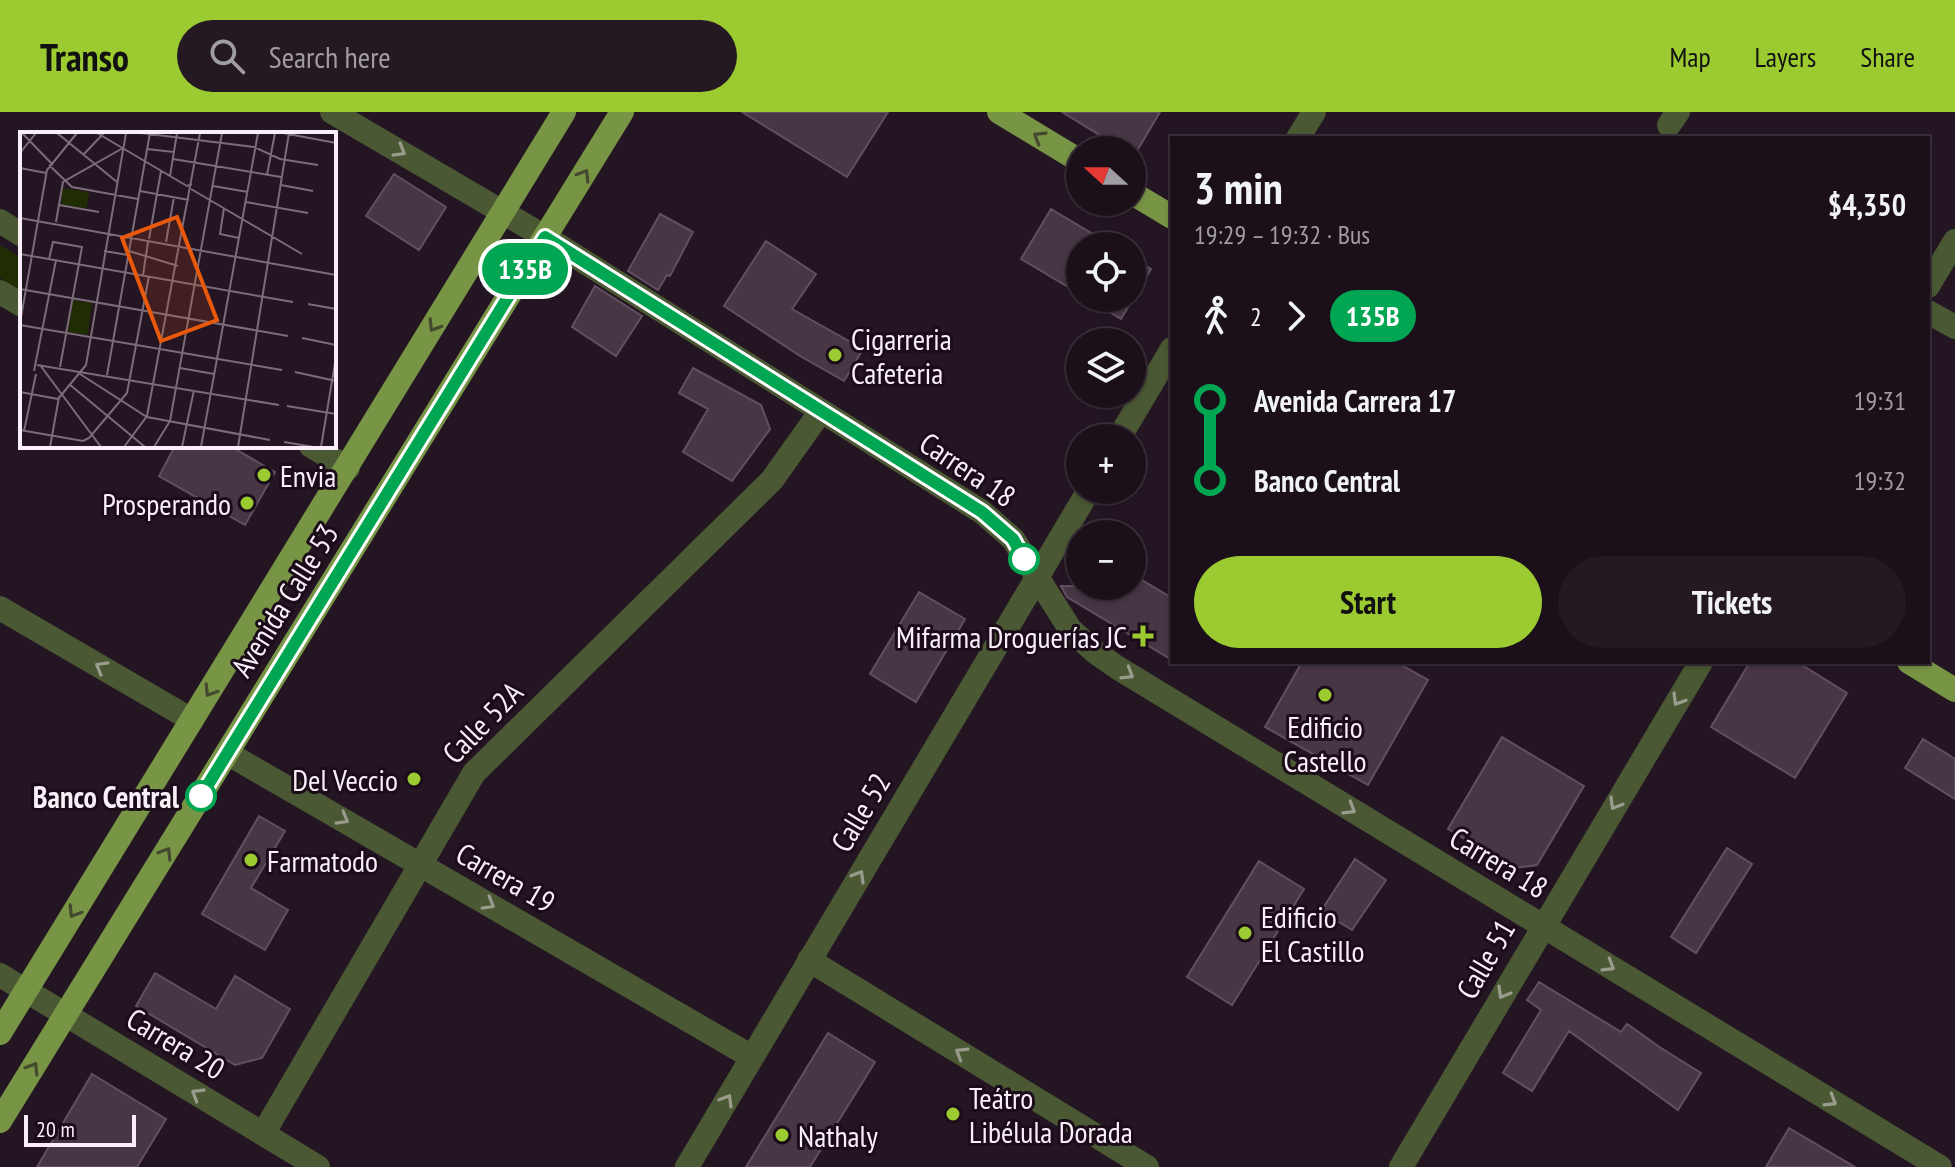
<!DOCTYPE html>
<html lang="en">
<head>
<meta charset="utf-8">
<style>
  :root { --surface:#1b101a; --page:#241923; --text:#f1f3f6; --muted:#a09da2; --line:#393039; --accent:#9cca31 }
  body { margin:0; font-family:"PT Sans Narrow",sans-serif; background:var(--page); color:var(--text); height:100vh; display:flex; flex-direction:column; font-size:30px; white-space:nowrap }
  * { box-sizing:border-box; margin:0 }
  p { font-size:26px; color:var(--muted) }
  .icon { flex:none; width:44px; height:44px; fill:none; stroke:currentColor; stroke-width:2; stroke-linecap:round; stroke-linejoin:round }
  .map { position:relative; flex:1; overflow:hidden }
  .drawer { position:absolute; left:1170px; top:24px; width:760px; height:528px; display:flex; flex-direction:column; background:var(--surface); border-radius:0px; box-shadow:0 2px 6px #0004,0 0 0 2px var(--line) }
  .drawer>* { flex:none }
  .badge { padding:0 16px; border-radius:26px; font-size:28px; line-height:52px }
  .needle { width:52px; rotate:291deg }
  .fabs { position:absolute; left:1066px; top:24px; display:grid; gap:16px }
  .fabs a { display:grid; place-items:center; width:80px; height:80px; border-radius:50%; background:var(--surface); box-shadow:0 2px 6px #0004,0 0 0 2px var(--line); font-size:40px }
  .scale { position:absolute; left:24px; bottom:20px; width:112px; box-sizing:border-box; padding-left:8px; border:4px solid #faeff9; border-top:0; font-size:22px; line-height:28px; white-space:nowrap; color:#faeff9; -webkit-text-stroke:6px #1b0c19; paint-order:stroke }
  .map>.badge { position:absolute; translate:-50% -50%; box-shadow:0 0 0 4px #fff }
  .legs { display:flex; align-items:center; gap:12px; height:88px; padding:0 24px; font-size:26px }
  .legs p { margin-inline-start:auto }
  .overview { display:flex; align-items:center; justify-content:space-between; height:136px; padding:0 24px }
  h1 { font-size:44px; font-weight:600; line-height:60px }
  .button { display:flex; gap:16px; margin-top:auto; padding:16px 24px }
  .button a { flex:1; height:92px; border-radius:48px; background:var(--accent); color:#111; font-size:32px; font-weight:600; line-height:92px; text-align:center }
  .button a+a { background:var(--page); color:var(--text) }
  ul { padding:0 24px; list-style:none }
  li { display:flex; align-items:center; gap:28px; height:80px; font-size:30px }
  li i { display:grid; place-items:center; width:12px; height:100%; margin:0 10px; background:currentColor }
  li i::after { content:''; width:20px; height:20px; margin:-10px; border:6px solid; border-radius:50%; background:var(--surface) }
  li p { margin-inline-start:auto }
  li:first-child i { background:linear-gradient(#0000 50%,currentColor 0) }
  li:last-child i { background:linear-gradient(currentColor 50%,#0000 0) }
  header { display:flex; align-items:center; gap:48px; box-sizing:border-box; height:112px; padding:0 40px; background:var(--accent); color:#111 }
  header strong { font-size:38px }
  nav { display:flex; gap:44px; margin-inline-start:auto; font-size:28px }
  .search { width:560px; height:72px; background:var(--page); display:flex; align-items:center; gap:20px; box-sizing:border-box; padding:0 28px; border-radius:44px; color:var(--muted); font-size:30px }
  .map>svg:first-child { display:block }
</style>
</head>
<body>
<header>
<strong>Transo</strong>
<div class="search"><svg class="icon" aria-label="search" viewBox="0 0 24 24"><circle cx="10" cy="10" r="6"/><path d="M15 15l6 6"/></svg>Search here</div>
<nav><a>Map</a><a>Layers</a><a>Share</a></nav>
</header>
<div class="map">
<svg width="1955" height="1055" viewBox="0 0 1955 1055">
  <rect width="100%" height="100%" fill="#241523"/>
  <!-- green -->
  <path fill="#202d03" d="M0,133l22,13v33l-22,-13z"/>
  <!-- building -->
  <path fill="#473644" stroke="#625060" stroke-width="2" d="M742,0h146l-41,65z
    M1062,0h98l-26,44 -2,-6h-8z
    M394,62l52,33 -27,43 -53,-34z
    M1051,97l62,37h-33v48l-59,-35z
    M660,102l33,18 -23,44 -3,-1 -9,15 -30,-19z
    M766,129l50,33 -24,35 71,40 -19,32 -44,-25 -76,-50z
    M1132,145l19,12 -30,50 -35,-21h46z
    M595,174l47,30 -26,40 -44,-29z
    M693,256l68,37 9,24 -38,52 -49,-29 25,-43 -29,-16z
    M175,334h55l45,26 -30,53 -86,-49z
    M1132,462l40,24v62l-105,-63 -6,-11h71z
    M919,480l46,27 -49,83 -46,-28z
    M1302,550h94l32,18 -60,105 -103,-58z
    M1750,550h47l50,31 -52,85 -84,-51z
    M1502,625l82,49 -47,79 -23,3 -66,-39z
    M1923,627l32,20v40l-50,-31z
    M259,704l26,15 -34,57 37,22 -23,40 -63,-36z
    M1727,736l25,16 -56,89 -25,-16z
    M1355,747l31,21 -34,50 -31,-19z
    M1259,749l45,28 -72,116 -45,-28z
    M155,861l61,36 19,-33 55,33 -28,49 -27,7 -99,-59z
    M1539,870l82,50 6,-8 34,24 40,25 -23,37 -109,-79 -37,60 -29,-18 38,-63 -14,-10z
    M828,921l47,29 -65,105h-64z
    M92,962l74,45 -29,48h-100z
    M1789,1016l66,39h-89z"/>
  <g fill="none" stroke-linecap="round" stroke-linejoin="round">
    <!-- minor -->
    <path stroke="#4a5833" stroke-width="24" d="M332,0l213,125 437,275 31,27 57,90 25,23 23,16 822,499
      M1669,13l9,-13
      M1298,26l16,-26
      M0,109l22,14
      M1928,174l27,-45
      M0,180l22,13
      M1928,200l27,15
      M1119,326l53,-89
      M311,334l37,22
      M0,496l192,112
      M227,641l525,304
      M809,848l338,207
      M0,863l318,192
      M263,1022l211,-361 298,-293 49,-69
      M687,1055l402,-677
      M1401,1055l300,-505"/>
    <!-- major -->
    <path stroke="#789445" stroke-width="24" d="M999,0l81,49
      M1132,81l40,24
      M1909,550l46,28
      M0,921l564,-921
      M0,1009l622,-1009"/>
  </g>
  <!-- one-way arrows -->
  <defs><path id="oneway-chevron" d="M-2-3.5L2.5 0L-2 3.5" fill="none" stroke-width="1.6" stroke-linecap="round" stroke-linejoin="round" transform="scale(2)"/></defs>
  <g stroke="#45492d">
    <use href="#oneway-chevron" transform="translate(1039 25) rotate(-149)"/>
    <use href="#oneway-chevron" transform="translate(584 63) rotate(-58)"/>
    <use href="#oneway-chevron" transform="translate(434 214) rotate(122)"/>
    <use href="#oneway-chevron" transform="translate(210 579) rotate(122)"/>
    <use href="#oneway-chevron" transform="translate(166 741) rotate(-58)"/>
    <use href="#oneway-chevron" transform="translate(74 800) rotate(122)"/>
    <use href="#oneway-chevron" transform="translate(33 956) rotate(-58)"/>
  </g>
  <g stroke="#999c8c">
    <use href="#oneway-chevron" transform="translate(400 39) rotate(30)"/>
    <use href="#oneway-chevron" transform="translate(101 555) rotate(-150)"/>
    <use href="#oneway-chevron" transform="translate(1128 562) rotate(32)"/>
    <use href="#oneway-chevron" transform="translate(1678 588) rotate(121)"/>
    <use href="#oneway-chevron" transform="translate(1615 692) rotate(121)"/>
    <use href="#oneway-chevron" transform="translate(1350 697) rotate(31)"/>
    <use href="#oneway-chevron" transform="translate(343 707) rotate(30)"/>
    <use href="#oneway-chevron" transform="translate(859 764) rotate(-59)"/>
    <use href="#oneway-chevron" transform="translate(489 792) rotate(30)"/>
    <use href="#oneway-chevron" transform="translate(1609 854) rotate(31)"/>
    <use href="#oneway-chevron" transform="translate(1503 881) rotate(120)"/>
    <use href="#oneway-chevron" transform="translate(961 941) rotate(-148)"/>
    <use href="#oneway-chevron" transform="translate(197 982) rotate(-149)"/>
    <use href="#oneway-chevron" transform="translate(727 988) rotate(-59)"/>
    <use href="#oneway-chevron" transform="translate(1831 989) rotate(31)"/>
  </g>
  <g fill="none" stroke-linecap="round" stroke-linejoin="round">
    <defs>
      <path id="line-1" d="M201,684l344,-559 437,275 31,27 11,20"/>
    </defs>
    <!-- line-1 casing -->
    <use href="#line-1" stroke="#fff" stroke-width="18"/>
    <!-- line-1 -->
    <use href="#line-1" stroke="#00a651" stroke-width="12"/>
  </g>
  <!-- markers -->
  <g fill="#9cca31" stroke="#1b0c19" stroke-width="3">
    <circle cx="835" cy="243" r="8"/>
    <circle cx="264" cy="363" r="8"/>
    <circle cx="247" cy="391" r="8"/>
    <path d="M1139 512h8v8h8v8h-8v8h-8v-8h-8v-8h8z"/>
    <circle cx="1325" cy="583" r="8"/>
    <circle cx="414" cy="667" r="8"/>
    <circle cx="251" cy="748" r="8"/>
    <circle cx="1245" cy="821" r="8"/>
    <circle cx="953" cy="1002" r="8"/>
    <circle cx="782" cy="1023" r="8"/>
  </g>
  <g fill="#fff" stroke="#00a651" stroke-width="4">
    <circle cx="1024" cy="447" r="14"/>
    <circle cx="201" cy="684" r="14"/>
  </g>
  <g text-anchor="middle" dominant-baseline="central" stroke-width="6" stroke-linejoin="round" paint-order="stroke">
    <!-- poi labels -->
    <g font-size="30" fill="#faeff9" stroke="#1b0c19" text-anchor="start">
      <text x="851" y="226">Cigarreria<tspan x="851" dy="34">Cafeteria</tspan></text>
      <text x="280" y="363">Envia</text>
      <text x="231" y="391" text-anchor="end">Prosperando</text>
      <text x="1127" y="524" text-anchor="end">Mifarma Droguerías JC</text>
      <text x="1325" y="614" text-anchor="middle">Edificio<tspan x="1325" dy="34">Castello</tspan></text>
      <text x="398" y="667" text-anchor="end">Del Veccio</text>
      <text x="267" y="748">Farmatodo</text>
      <text x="1261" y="804">Edificio<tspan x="1261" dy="34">El Castillo</tspan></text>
      <text x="969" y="985">Teátro<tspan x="969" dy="34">Libélula Dorada</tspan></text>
      <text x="798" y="1023">Nathaly</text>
    </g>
    <!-- street labels -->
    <g font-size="30" fill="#faeff9" stroke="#1b0c19">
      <text transform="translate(968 357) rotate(34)">Carrera 18</text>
      <text transform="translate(284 488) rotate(-58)">Avenida Calle 53</text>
      <text transform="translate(482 610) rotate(-46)">Calle 52A</text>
      <text transform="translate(860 700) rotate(-59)">Calle 52</text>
      <text transform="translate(1499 750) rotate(31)">Carrera 18</text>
      <text transform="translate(506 765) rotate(30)">Carrera 19</text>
      <text transform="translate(1485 847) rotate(-60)">Calle 51</text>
      <text transform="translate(176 931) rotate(31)">Carrera 20</text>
    </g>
    <!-- stop labels -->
    <g font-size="30" font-weight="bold" fill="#faeff9" stroke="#1b0c19" text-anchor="end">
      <text x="179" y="684">Banco Central</text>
    </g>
  </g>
  <!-- overview -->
  <g transform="translate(20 20)">
    <rect width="316" height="316" fill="#241523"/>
    <path d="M43,56l26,4 -2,16 -26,-3zM53,168l19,3 -4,32 -20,-3z" fill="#202d03"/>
    <path fill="none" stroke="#7a6c79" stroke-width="2" d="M2,1l31,32M37,1l60,49M77,1l90,53 5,-2M121,1l113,14 26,12 38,6M263,1l53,10M127,17l27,3M0,21l16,-20M63,23l21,-22M153,27l108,18M29,33l23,22 66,12M0,36l26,5M247,43l8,-42M150,44l7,-43M261,53l32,6M193,54l35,6M171,57l111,65M120,59l49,9M226,70l62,11M39,73l40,7M204,76l-4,26 19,4M0,86l316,57M36,90l7,-40 60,-34M129,107l12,-68M146,110l8,-45M84,119l24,4M109,119l49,15M0,122l273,48M29,127l4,-17 29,5 -22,120M123,143l5,-33M0,157l268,47M288,172l28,5M0,191l27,-153 30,-37M0,193l262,45M282,206l34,7M17,233l242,40M20,233l61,82M160,236l34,6M14,239l22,-111M275,240l41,9M60,242l67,43 123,23M87,243l43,-242M49,252l76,63M0,260l38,7M38,267l28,-34 40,-232M267,274l49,8M0,298l63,11 6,-3M4,299l12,-57M69,306l38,-45 22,-117M264,310l30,5M30,315l9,-50M104,315l23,-31 53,-283M134,315l16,-26 52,-288M162,315l12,-57M181,315l57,-314M218,315l51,-314M301,315l15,-90"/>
    <path fill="#e8590c" fill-opacity="0.15" stroke="#e8590c" stroke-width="4" d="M157,85l40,103 -56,21 -39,-103z"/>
    <rect width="316" height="316" fill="none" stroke="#faeff9" stroke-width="4"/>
  </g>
</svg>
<div class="fabs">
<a><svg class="needle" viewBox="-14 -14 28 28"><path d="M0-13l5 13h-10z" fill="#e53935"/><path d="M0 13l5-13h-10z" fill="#a09da2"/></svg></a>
<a><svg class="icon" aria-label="locate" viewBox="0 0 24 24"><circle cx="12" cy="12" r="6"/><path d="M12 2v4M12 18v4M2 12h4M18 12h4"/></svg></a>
<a><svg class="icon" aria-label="layers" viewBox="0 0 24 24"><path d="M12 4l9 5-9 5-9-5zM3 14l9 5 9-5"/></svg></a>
<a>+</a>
<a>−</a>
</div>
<div class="scale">20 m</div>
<b class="badge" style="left:525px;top:157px;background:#00a651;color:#fff">135B</b>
<section class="drawer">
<div class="overview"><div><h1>3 min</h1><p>19:29 – 19:32 · Bus</p></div><b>$4,350</b></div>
<div class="legs"><svg class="icon" aria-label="walk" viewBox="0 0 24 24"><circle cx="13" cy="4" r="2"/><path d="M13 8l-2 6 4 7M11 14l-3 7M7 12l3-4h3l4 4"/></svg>2<svg class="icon" aria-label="forward" viewBox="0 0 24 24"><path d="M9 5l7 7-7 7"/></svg><b class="badge" style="background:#00a651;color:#fff">135B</b></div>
<ul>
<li><i style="color:#00a651"></i><b>Avenida Carrera 17</b><p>19:31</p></li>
<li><i style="color:#00a651"></i><b>Banco Central</b><p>19:32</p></li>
</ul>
<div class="button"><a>Start</a><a>Tickets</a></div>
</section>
</div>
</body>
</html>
